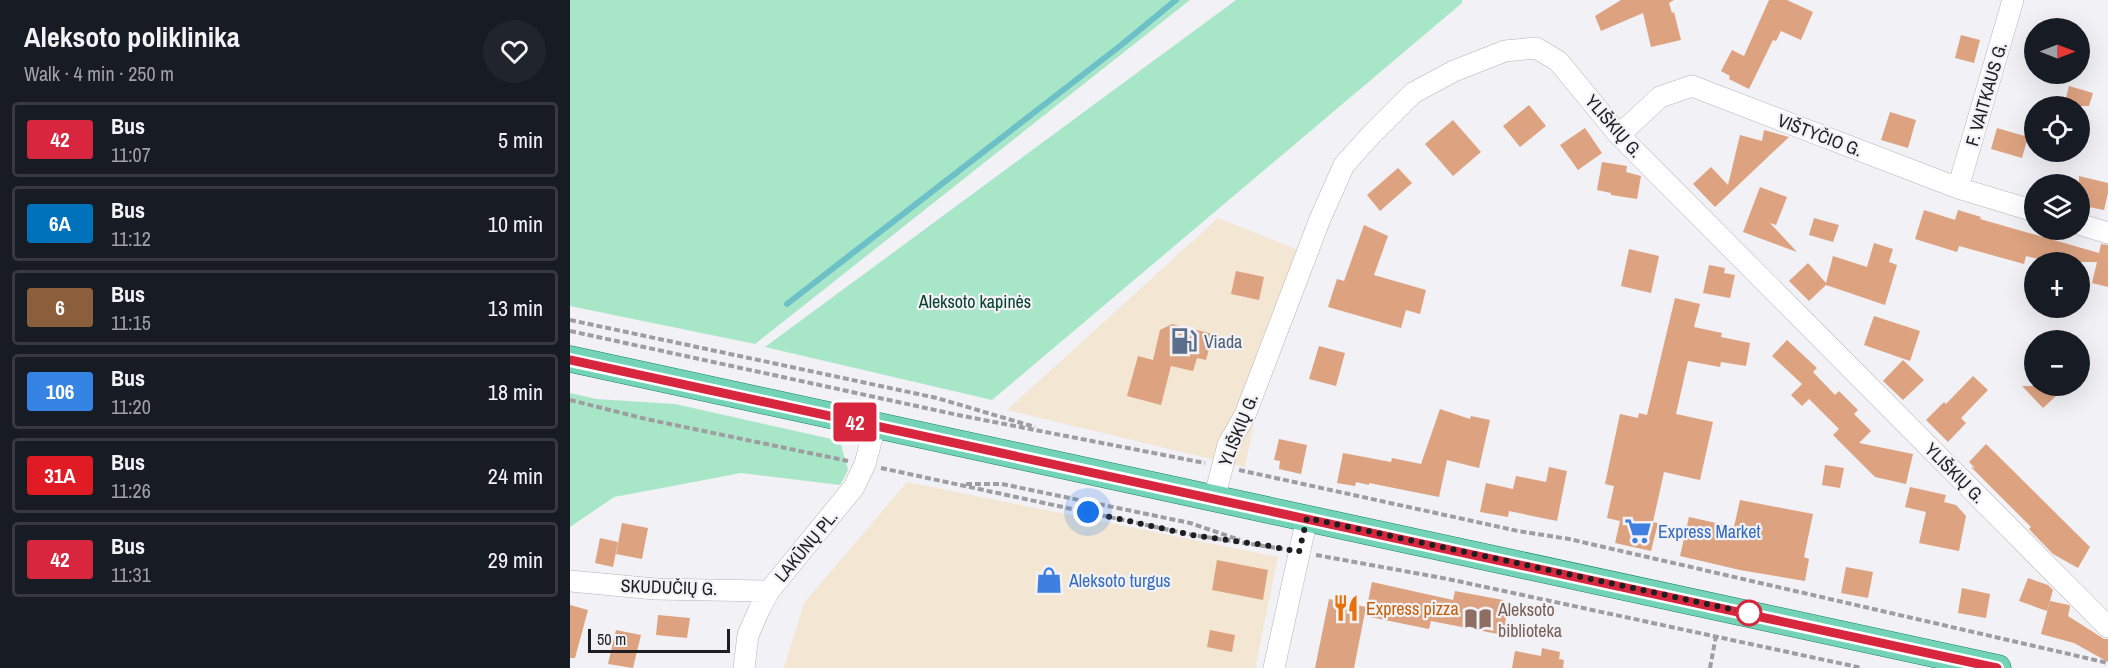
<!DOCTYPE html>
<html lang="en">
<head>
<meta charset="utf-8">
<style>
  :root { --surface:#171b24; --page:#20242c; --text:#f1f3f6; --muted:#9ea1a6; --line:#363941 }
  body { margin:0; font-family:"Archivo Narrow",sans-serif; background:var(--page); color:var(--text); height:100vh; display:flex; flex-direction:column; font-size:22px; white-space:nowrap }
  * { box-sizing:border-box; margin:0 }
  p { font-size:20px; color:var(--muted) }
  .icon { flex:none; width:33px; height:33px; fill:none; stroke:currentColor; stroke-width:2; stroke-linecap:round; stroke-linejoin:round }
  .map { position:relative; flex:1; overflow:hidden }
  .side { display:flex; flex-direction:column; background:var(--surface); width:570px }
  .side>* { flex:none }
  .badge { padding:0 12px; border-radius:4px; font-size:21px; line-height:39px }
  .needle { width:39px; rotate:90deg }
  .controls { position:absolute; left:1454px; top:18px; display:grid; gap:12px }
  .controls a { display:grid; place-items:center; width:66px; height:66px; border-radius:50%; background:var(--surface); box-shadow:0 6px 24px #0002; font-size:30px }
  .scale { position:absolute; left:18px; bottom:15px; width:142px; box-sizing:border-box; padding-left:6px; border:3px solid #1f1f21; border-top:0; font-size:16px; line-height:21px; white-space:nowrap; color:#1f1f21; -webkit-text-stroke:4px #f1f1f6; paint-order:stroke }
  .you { position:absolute; width:30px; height:30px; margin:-15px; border:4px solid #fff; border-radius:50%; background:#1a73e8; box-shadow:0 0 0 9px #1a73e833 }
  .map>.badge { position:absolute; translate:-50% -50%; box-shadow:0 0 0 3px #fff }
  .round { display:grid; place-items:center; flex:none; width:63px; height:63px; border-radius:32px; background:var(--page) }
  .head { display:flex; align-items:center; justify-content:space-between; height:102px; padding:0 24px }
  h1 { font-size:28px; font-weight:700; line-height:45px }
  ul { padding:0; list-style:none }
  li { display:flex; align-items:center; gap:18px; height:75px; margin:0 12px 9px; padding:0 12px; border:3px solid var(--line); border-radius:6px }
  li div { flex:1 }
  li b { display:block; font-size:22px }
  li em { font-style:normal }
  li .badge { min-width:66px; font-weight:700; text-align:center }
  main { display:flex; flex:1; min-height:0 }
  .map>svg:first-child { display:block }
</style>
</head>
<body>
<main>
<section class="side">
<div class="head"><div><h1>Aleksoto poliklinika</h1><p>Walk · 4 min · 250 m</p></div><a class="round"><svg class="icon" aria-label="heart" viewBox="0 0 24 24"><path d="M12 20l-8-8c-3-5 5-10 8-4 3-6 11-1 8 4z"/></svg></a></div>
<ul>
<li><span class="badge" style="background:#d7263d;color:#fff">42</span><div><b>Bus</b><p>11:07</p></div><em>5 min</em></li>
<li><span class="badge" style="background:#0072bc;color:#fff">6A</span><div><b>Bus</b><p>11:12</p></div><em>10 min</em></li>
<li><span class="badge" style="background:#8b5e3c;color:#fff">6</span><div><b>Bus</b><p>11:15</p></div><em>13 min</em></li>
<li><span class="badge" style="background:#3584e4;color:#fff">106</span><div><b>Bus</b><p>11:20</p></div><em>18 min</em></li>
<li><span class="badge" style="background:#e01b24;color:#fff">31A</span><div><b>Bus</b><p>11:26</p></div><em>24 min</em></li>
<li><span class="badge" style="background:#d7263d;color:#fff">42</span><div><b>Bus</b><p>11:31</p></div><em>29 min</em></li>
</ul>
</section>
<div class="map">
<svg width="1538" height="668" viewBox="0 0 1538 668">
  <rect width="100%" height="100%" fill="#f1f1f6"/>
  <!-- commercial -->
  <path fill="#f3e6d2" d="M648,218l98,39 -62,165 -9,45 -238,-57z
    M337,482l371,75 -23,111h-471l20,-65z"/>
  <!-- green -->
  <path fill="#a8e6c8" d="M0,0h620l-435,344 -185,-38z
    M666,0h226v3l-470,397 -227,-53z
    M0,393l26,6 79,5 165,37 8,29 -8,15 -99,-12 -127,24 -44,30z"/>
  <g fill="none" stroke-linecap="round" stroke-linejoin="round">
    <!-- stream -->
    <path stroke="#6cc0c8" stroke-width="6" d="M217,304l333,-258 56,-46"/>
  </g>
  <!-- building -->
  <path fill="#dda381" d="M1051,0h53l-5,3 3,10 2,-1 7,28 -30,7 -8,-34 -42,18 -6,-15z
    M1199,0h18l26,12 -12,28 -20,-9 -5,10 -3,-1 -24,49 -20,-10 1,-3 -9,-5 11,-21 12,6z
    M1391,35l19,5 -6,23 -19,-5z
    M1499,86l24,7 -4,13h-25z
    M959,105l17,21 -26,21 -17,-21z
    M1320,112l26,8 -8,28 -27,-8z
    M883,120l28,32 -28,24 -28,-32z
    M1015,128l17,25 -24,17 -18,-25z
    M1427,128l31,9 -6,21 -31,-9z
    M1194,130l25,7 -74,70 -22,-23 18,-17 17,18 12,-50 22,6z
    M1032,162l25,4 -1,6 15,4 -4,23 -26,-4v-2l-14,-3z
    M828,168l14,15 -32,28 -13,-16z
    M1509,176l29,7v10l-4,17 -25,-5z
    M1190,187l27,10 -11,28 -6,-2 27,29 -54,-20z
    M1354,210l31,10 3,-10 23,7 -1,2 119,34 2,-9 7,1v42l-16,-4 5,-21h-46l-25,-6 -2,8 -65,-18 -2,6 -42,-13z
    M1244,218l25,7 -6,17 -24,-7z
    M794,225l24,11 -14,39 52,15 -6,24 -14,-4 -5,18 -73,-21 9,-28 7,2z
    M1304,243l19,6 -4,13 8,3 -12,40 -59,-20 -17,16 -20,-20 19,-18 18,20 7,-27 34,11z
    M1059,249l30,7 -8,37 -30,-7z
    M1139,265l16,3 -1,5 11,2 -5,23 -27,-5z
    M666,271l28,6 -5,23 -28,-6z
    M1105,298l25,6 -6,23 28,6 -1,4 29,6 -4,23 -25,-4 -1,5 -32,-6 -12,53 37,8 -13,58 -36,-8 -11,50 5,1 -7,28 -36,-8 5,-22 -13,-3 7,-32 -9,-2 15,-70 18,4 1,-5 8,2z
    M1304,316l46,15 -10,30 -46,-16z
    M602,324l41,10 -7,26 -9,-2 -4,13 -22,-5 -10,39 -34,-9 11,-40 15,4 7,-30z
    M1217,340l30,28 -4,4 22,23 4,-4 19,19 -4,4 17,17 -12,12 54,11 -7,30 -31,-7 -42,-42 6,-6 -30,-30 -7,7 -11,-11 11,-11 -30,-28z
    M749,346l26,7 -9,33 -27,-7z
    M1333,360l21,20 -21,20 -20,-19z
    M1403,376l15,14 -27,28 5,5 -18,19 -22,-22 18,-18 2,2z
    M1452,386h45l-24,22z
    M870,409l30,10 1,-3 19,4 -11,48 -32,-8 -8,37 -70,-14v2l-13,-3 -1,4 -18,-3 6,-30 48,9 1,-4 29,6z
    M709,439l28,6 -6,29 -22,-5 1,-8 -6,-1z
    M1416,444l104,103 -12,21 -25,-14 -24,-25 2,-2 -60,-60 4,1 -6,-6z
    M1255,465l19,3 -4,20 -18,-3z
    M979,467l18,4 -10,50 -48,-10 -1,6 -28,-5 6,-29 27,6 3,-13 30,6z
    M1340,487l36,8 -2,7 12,3 10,11 -7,35 -40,-8 7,-31 -21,-5z
    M1170,500l73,14 -9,43 5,2 -4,22 -65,-11 -60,-14 9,-39 45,10z
    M52,523l26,5 -6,31 -26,-5z
    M30,538l18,4 -5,25 -18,-4z
    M647,560l51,10 -5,30 -51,-10z
    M1276,567l27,5 -5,26 -27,-5z
    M1458,578l20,7 5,5 -6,21 -28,-10z
    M802,582l81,18 2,-9 48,9 -2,11 6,2 -4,22 -72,-14 -2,8 -64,-13z
    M1392,588l28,6 -4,24 -28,-5z
    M759,599l37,8 -12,61h-39z
    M1480,601l19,4 1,2 -2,9 36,23h4v23l-34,-19 -33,-9z
    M0,605l18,5 -13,48h-5z
    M88,615l32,3 -3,20 -31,-3z
    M46,630l25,5 -8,33 -25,-4z
    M640,630l25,5 -3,17 -25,-5z
    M972,648l18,4 -1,7 5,1 -1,8h-51l3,-17 26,5z"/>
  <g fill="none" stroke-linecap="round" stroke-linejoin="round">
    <defs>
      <path id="minor" d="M1049,135l41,-38 32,-11 266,102 76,23
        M1388,188l55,-188
        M1509,224l29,9
        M644,499l14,-54 17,-30 75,-196 24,-54 26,-29 43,-43 41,-22 51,-20 31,-3 22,13 61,74 489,492
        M0,581l85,8 114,2
        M174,668l4,-33 11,-25 10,-19 85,-104 11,-23 10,-38
        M704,668l33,-150"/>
      <path id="major" d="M0,359l1428,309"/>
    </defs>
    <!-- minor casing -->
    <use href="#minor" stroke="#b4b4b9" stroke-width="22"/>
    <!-- major casing -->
    <use href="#major" stroke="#188063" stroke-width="27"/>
    <!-- path -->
    <path stroke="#9e9ea2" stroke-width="4" stroke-dasharray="6 3" stroke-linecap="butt" d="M0,320l367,78 98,29
      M0,331l388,84 247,48
      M0,400l76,19 202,42
      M311,468l312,67 90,14
      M669,470l279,61 51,8 539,124
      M396,484h36l188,39 50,17
      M746,555l132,24 414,89
      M1140,668l6,-32"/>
    <!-- minor -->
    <use href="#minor" stroke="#fff" stroke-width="21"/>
    <!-- major -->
    <use href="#major" stroke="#73d3b6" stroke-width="26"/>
  </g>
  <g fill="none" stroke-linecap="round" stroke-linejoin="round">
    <defs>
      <path id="line" d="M0,360l1427,308"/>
    </defs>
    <!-- line casing -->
    <use href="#line" stroke="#fff" stroke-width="14"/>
    <!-- line -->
    <use href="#line" stroke="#d7263d" stroke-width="9"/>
    <!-- walk -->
    <path stroke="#1f1f21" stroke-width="6" stroke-dasharray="0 10.8" d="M518,512l104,23 72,10 35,7 8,-34 442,95"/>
  </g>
  <!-- icons -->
  <defs>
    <symbol id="fuel-bare" viewBox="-9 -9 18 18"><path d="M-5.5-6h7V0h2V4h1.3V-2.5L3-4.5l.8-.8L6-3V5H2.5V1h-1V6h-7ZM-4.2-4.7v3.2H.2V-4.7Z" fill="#5c6f8a" stroke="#f1f1f6" stroke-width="2.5" paint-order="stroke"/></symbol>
    <symbol id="supermarket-bare" viewBox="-9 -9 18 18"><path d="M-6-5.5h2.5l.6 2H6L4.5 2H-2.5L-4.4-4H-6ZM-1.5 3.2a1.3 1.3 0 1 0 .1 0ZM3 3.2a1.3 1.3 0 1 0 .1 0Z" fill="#3f7fe0" stroke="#f1f1f6" stroke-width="2.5" paint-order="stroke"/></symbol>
    <symbol id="shop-bare" viewBox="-9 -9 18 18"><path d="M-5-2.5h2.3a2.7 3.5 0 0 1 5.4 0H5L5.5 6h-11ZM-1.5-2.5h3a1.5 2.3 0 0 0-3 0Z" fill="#3f7fe0" stroke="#f1f1f6" stroke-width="2.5" paint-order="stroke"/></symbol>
    <symbol id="restaurant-bare" viewBox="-9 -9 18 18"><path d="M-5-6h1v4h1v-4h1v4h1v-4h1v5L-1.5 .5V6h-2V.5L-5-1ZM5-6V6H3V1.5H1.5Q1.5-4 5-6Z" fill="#e8710a" stroke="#f1f1f6" stroke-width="2.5" paint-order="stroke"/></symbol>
    <symbol id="library-bare" viewBox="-9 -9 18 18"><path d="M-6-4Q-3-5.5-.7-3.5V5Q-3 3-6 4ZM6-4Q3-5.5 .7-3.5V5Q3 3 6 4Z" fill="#8d6e63" stroke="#f1f1f6" stroke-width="2.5" paint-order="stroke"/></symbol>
  </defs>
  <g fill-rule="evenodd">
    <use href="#fuel-bare" x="595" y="322" width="38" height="38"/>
    <use href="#supermarket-bare" x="1049" y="512" width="38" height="38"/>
    <use href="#shop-bare" x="460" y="561" width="38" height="38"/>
    <use href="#restaurant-bare" x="757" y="589" width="38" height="38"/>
    <use href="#library-bare" x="889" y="600" width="38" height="38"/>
  </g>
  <!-- markers -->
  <circle fill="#fff" stroke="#d7263d" stroke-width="3" cx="1179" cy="613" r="12"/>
  <g text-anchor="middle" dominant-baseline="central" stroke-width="4.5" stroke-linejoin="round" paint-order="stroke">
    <!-- street labels -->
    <g font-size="18" fill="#1f1f21" stroke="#f1f1f6">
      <text transform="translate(1416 94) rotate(-74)">F. VAITKAUS G.</text>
      <text transform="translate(1044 126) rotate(49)">YLIŠKIŲ G.</text>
      <text transform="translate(1250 135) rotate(21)">VIŠTYČIO G.</text>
      <text transform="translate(668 430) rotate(-68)">YLIŠKIŲ G.</text>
      <text transform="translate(1385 473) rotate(45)">YLIŠKIŲ G.</text>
      <text transform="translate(236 546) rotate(-50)">LAKŪNŲ PL.</text>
      <text transform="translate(99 587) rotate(2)">SKUDUČIŲ G.</text>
    </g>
    <!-- park labels -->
    <g font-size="18" fill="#043f2a" stroke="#f1f1f6">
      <text x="405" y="301">Aleksoto kapinės</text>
    </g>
    <!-- service labels -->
    <g font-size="18" fill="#4e5e75" stroke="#f1f1f6" text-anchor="start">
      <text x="634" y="341">Viada</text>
    </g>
    <!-- shop labels -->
    <g font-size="18" fill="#366cbe" stroke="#f1f1f6" text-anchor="start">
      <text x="1088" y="531">Express Market</text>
      <text x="499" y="580">Aleksoto turgus</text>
    </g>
    <!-- food labels -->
    <g font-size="18" fill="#c56008" stroke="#f1f1f6" text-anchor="start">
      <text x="796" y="608">Express pizza</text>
    </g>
    <!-- education labels -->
    <g font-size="18" fill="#785e54" stroke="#f1f1f6" text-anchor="start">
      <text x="928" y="609">Aleksoto<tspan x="928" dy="21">biblioteka</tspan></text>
    </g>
  </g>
</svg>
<div class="controls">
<a><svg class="needle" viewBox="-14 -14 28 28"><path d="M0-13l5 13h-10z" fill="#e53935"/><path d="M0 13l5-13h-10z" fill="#9ea1a6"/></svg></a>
<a><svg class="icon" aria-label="locate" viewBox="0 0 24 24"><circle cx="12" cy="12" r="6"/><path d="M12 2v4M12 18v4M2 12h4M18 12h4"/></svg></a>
<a><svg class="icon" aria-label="layers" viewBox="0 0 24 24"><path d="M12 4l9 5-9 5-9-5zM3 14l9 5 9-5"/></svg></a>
<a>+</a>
<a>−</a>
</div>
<div class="scale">50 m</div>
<div class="you" style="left:518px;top:512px"></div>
<b class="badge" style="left:285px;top:422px;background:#d7263d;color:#fff">42</b>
</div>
</main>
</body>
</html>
